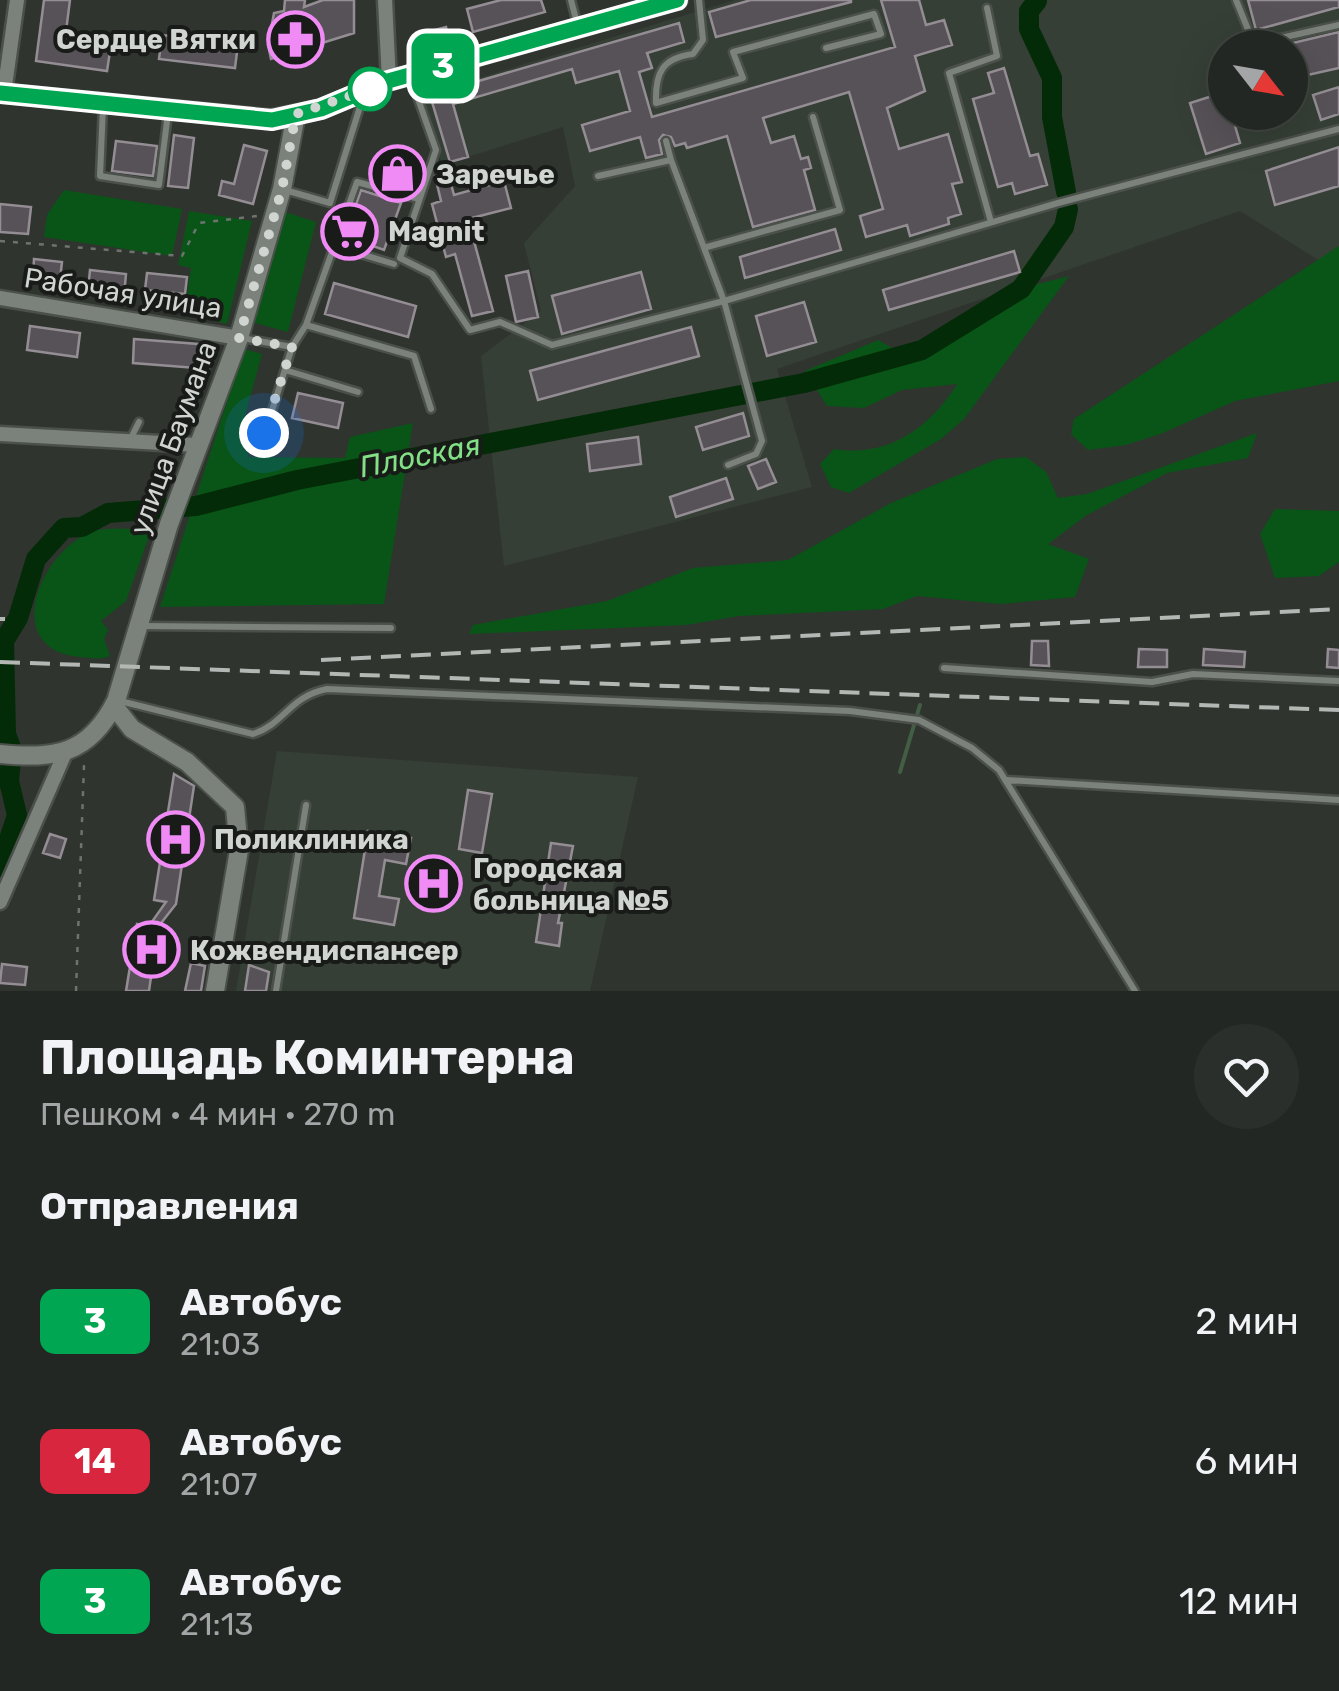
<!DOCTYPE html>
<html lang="ru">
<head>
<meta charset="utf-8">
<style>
  :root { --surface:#232723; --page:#2b2f2b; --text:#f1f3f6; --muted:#a3a5a6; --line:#404441 }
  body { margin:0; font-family:Rubik,sans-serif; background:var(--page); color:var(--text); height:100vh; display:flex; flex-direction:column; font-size:38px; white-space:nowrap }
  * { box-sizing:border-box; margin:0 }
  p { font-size:32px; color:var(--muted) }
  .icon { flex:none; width:55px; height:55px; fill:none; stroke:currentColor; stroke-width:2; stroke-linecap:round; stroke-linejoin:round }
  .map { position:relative; height:991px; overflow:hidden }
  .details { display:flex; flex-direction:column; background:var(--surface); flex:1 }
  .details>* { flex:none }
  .badge { padding:0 20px; border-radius:15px; font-size:35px; line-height:65px }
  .needle { width:65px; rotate:121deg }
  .fabs { position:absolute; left:1208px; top:30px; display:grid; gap:20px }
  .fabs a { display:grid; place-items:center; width:100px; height:100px; border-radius:50%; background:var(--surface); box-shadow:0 10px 40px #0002,0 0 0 2px var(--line); font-size:50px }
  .you { position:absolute; width:50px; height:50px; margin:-25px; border:8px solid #fff; border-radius:50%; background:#1a73e8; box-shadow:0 0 0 15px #1a73e833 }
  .map>.badge { position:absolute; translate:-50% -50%; box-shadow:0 0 0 5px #fff }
  h2 { padding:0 40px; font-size:38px; line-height:90px }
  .round { display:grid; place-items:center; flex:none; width:105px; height:105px; border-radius:52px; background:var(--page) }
  .head { display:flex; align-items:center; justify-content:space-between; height:170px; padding:0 40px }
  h1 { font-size:48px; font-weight:700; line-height:75px }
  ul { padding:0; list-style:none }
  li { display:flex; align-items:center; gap:30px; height:140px; padding:0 40px }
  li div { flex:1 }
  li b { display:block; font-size:38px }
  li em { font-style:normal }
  li .badge { min-width:110px; font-weight:700; text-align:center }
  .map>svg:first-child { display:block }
</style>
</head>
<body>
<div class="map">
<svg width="1339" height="991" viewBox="0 0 1339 991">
  <rect width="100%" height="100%" fill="#2f342f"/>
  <!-- built -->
  <path fill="#353f35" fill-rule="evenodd" d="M735,0h604v273l-99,-62 -463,158 35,118 -308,79 -23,-210 60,-45 -17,-68 51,-57 -12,-59 -121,38 -19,-70zM1225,48h65v64h-65z
    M277,751l361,26 -48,214h-354z"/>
  <!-- green -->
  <path fill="#095517" d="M64,190l118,19 -10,47 -128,-19 3,-22z
    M189,211l63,10 -25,103 -43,-11 7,-45 -13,-3z
    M285,212l31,10 -28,110 -37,-10z
    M1339,246v135l-104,20 -72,32 -37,12 -38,5 -17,-16 3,-15z
    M1069,276l-105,143 -23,20 -92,54 -18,-6 -11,-23 14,-15c53,9 96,-21 123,-65l-55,6 -38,18 -37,-2 -22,-35 73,-31 16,9 27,-5 78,-50z
    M244,349l18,5 -21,77 8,26 96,1 5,-21 63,-14 -29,181 -224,3z
    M1257,433l-9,25 -81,15 -80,42 -39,29 41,15 -14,38 -74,7 -84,-8 -34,13 -144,7 -53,9 -217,9 4,-9 134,-24 86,-33 95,-8 103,-57 106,-44 29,-2 20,15 12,26 29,-4z
    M1275,509l64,2v51l-20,14 -44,2 -15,-44z
    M152,528l-26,73 -25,20 7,9 -4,9 6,17c-9,4 -19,2 -30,1 -79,-7 -42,-104 11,-125 18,-7 42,-1 61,-4z"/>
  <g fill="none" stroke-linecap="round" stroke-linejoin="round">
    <!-- stream -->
    <path stroke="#425e44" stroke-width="4" d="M917,715l3,-10
      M900,772l14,-47"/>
    <!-- river -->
    <path stroke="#042b08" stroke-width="20" d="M1037,1l-8,10v18l23,49v39l14,75
      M0,867l17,-52 -8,-34 3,-31 -6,-16 -2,-93 14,-23 18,-59 28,-31 18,-1 26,-14 88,-7 101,-26 507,-97 118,-33 99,-61 43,-62 4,-18"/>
  </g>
  <!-- building -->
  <path fill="#575257" stroke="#948e94" stroke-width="2.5" d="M44,0h26l-5,39 46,6 -4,26 -71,-10z
    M285,0h20l-1,7 19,-7h31v33l-83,26 -3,-14 6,-32 10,-2z
    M501,0h40l4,12 -72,20 -6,-23z
    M751,0h100v2l-135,35 -7,-25z
    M881,0h38l7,25 18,-5 8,25 -37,11 10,35 -38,17 12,41 49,-15 14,48 -10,2 9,30 -13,4 1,6 -39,12 -3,-11 -41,12 -6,-21 23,-7 -34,-117 -86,26 8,25 23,-7 7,23 7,-2 3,11 -7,2 11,40 -62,17 -26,-91 -40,12 -2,-5 -10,3 -4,-9 -8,-2 -4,5 3,14 -16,4 -6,-21 -50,14 -8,-26 48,-14 -11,-40 -43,12 -4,-14 -119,35 15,53 -18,5 -20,-67 249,-72 5,19 -37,11 5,15 -13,4 13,45 243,-70z
    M1248,0h91v7l-83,23z
    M446,27l5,21 -30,8 -5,-21z
    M1339,32v36l-49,11v-31h-18z
    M162,35l76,9 -3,24 -76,-9z
    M1004,68l26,88 8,-2 9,31 -32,9 -3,-11 -14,4 -25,-88 21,-6 -6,-20z
    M1339,87v27l-18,6 -8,-25z
    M1225,92v20h6l9,31 -34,11 -16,-51z
    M174,135l20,3 -6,50 -20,-2z
    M116,141l41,5 -4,30 -41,-5z
    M244,145l23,6 -14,53 -34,-9 3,-14 12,3z
    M1339,147v39l-64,19 -9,-34z
    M448,173l6,22 50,-14 7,27 -43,11 25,92 -21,5 -17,-62 -9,3 -14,-53 9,-3 -6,-25z
    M361,190l40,13 -17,47 -39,-14z
    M0,204l31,3 -3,27 -28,-2z
    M835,229l6,21 -96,28 -5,-21z
    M1014,251l6,21 -131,38 -6,-20z
    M34,259l28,3 -2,17 -27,-3z
    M90,270l36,4 -2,21 -36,-4z
    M528,271l10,46 -22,5 -10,-46z
    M641,272l10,37 -89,25 -10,-38z
    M147,273l40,4 -2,17 -40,-4z
    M334,283l82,23 -8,31 -83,-23z
    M804,302l12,40 -49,14 -11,-40z
    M30,326l50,7 -3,24 -50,-7z
    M691,327l8,29 -161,44 -8,-29z
    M134,339l77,6 -2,24 -76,-6z
    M298,393l45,10 -5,25 -46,-10z
    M743,413l6,23 -46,14 -7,-23z
    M638,437l3,27 -51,7 -3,-27z
    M766,459l10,23 -18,7 -10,-23z
    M726,478l7,21 -57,18 -6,-20z
    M1032,641h16l1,25 -18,-1z
    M1139,649l28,1v17h-29z
    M1204,649l41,3 -1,15 -41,-2z
    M1328,649l11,1v18l-12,-1z
    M174,774l20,12 -18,118 -18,23 13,3 -7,42 -12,-2 -3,21h-23l11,-67 12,2 17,-24 -12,-2z
    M468,790l24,4 -10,59 -23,-4z
    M368,831l43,7 -5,26 -21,-4 -6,36 20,3 -5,26 -40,-7z
    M50,834l16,5 -6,19 -17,-5z
    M551,843l22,3 -15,77h4l-3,23 -23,-4z
    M191,963l14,3 -4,25h-16z
    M2,964l25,3 -2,18 -25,-2z
    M249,965l20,7 -3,19h-21z"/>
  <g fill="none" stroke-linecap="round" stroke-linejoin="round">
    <defs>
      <path id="lane" d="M571,0l7,27
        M699,0l4,40 -10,14c-31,4 -38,19 -37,49l87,-25 -10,-26 141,-38 7,20 -55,14
        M1236,0l18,44 85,-19
        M987,8l10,48 -48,17 42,149
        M411,79l25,71 -36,108 32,16 38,56 30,-8 52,23 172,-44 -53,-141 -73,16
        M103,106l-3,70 59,9 9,-72
        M666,141l5,19
        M285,190l45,13 33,-106
        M334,246l60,18
        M707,247l133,-37 -27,-93
        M306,325l108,31 17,53
        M242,338l50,9 14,-22 51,-143 62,17
        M285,370l73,22
        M265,433l27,-86
        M131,438l8,-16
        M728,465l28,-11 6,-13 -38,-140 334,-98 281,-74
        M142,626l249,2
        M944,668l208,14 41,-8 146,7
        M120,701l133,33c30,-9 37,-38 74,-45l523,22 69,9 53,28 27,22 136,221
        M1007,780l332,20
        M276,991l30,-186"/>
      <path id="street" d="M385,0l4,81
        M4,93l13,-93
        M0,298l239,40
        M0,434l197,11
        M0,902l65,-149"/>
      <path id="secondary" d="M0,93l271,26 50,-10 68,-28 289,-81
        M114,706l18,23 55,33 48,45 4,43 -24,141
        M0,754c55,5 89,1 116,-53l53,-177 70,-186 43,-149 14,-75"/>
    </defs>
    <!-- lane casing -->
    <use href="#lane" stroke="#4b504b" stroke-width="11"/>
    <!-- street casing -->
    <use href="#street" stroke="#4b504b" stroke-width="19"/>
    <!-- secondary casing -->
    <use href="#secondary" stroke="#4b504b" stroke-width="22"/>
    <!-- path -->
    <path stroke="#6e736e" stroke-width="2.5" stroke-dasharray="5 8" stroke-linecap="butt" d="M0,241l182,15 17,-33 58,-7
      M76,991l8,-226"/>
    <!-- lane -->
    <use href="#lane" stroke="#7b817b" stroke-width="6"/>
    <!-- street -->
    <use href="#street" stroke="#7b817b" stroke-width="14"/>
    <!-- secondary -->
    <use href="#secondary" stroke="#7b817b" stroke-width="18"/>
    <!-- rail -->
    <path stroke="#b4b8b4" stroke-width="4" stroke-dasharray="20 10" stroke-linecap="butt" d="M0,619h5
      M321,660l1018,-51
      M0,662l1339,48"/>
  </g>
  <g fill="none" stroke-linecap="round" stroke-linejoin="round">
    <defs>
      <path id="line" d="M0,93l272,27 49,-11 67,-28 289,-81"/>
    </defs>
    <!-- line casing -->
    <use href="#line" stroke="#fff" stroke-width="22"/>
    <!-- line -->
    <use href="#line" stroke="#00a651" stroke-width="15"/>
    <!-- walk -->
    <path stroke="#d1d5d1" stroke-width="10" stroke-dasharray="0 18" d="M264,433l28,-86 -53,-9 43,-149 14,-75 74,-25"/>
  </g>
  <!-- icons -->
  <defs>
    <symbol id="pharmacy-ring" viewBox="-11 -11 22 22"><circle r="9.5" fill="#191b19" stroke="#f08bf5" stroke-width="1.5"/><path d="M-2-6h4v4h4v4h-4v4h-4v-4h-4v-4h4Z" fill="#f08bf5"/></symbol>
    <symbol id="shop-ring" viewBox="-11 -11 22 22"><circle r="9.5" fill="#191b19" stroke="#f08bf5" stroke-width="1.5"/><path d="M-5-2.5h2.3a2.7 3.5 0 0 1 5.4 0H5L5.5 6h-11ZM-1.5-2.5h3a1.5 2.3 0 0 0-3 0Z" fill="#f08bf5"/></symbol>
    <symbol id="supermarket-ring" viewBox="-11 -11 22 22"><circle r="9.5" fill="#191b19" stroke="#f08bf5" stroke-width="1.5"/><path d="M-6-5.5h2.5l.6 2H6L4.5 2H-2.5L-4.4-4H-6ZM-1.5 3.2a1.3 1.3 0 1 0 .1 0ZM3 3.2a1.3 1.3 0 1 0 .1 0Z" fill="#f08bf5"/></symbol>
    <symbol id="hospital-ring" viewBox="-11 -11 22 22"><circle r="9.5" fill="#191b19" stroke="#f08bf5" stroke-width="1.5"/><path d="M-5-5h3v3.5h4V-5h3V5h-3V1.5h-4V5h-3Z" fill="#f08bf5"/></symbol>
  </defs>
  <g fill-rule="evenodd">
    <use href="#pharmacy-ring" x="264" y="8" width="63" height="63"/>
    <use href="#shop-ring" x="366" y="142" width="63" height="63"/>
    <use href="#supermarket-ring" x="318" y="200" width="63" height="63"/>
    <use href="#hospital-ring" x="144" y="808" width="63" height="63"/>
    <use href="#hospital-ring" x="402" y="852" width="63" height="63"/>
    <use href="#hospital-ring" x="120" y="918" width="63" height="63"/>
  </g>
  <!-- markers -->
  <circle fill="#fff" stroke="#00a651" stroke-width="5" cx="370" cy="89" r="20"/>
  <g text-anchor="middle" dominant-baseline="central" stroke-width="8" stroke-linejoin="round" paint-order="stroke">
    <!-- poi labels -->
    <g font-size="28" font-weight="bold" fill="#d1d5d1" stroke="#191b19" text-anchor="start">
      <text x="256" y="39" text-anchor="end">Сердце Вятки</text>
      <text x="436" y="174">Заречье</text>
      <text x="388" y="231">Magnit</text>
      <text x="214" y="839">Поликлиника</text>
      <text x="473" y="868">Городская<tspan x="473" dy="32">больница №5</tspan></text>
      <text x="190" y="950">Кожвендиспансер</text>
    </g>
    <!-- street labels -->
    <g font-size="28" fill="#d1d5d1" stroke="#191b19">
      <text transform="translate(123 293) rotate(9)">Рабочая улица</text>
      <text transform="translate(173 438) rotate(-70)">улица Баумана</text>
    </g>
    <!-- water labels -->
    <g font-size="30" font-style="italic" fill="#82e187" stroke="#191b19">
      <text transform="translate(420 456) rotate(-11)">Плоская</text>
    </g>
  </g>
</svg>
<div class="fabs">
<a><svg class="needle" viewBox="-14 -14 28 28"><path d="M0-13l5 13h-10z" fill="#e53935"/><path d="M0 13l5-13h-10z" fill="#a3a5a6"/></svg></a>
</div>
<div class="you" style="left:264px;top:433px"></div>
<b class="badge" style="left:443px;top:66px;background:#00a651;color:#fff">3</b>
</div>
<section class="details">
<div class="head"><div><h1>Площадь Коминтерна</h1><p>Пешком · 4 мин · 270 m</p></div><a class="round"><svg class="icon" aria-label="heart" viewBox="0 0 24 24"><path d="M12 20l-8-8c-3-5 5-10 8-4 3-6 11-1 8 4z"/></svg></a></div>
<h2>Отправления</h2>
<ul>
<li><span class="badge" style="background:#00a651;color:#fff">3</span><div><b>Автобус</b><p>21:03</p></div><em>2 мин</em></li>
<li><span class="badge" style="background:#d7263d;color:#fff">14</span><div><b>Автобус</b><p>21:07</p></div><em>6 мин</em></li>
<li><span class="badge" style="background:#00a651;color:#fff">3</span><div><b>Автобус</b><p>21:13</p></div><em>12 мин</em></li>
</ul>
</section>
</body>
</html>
